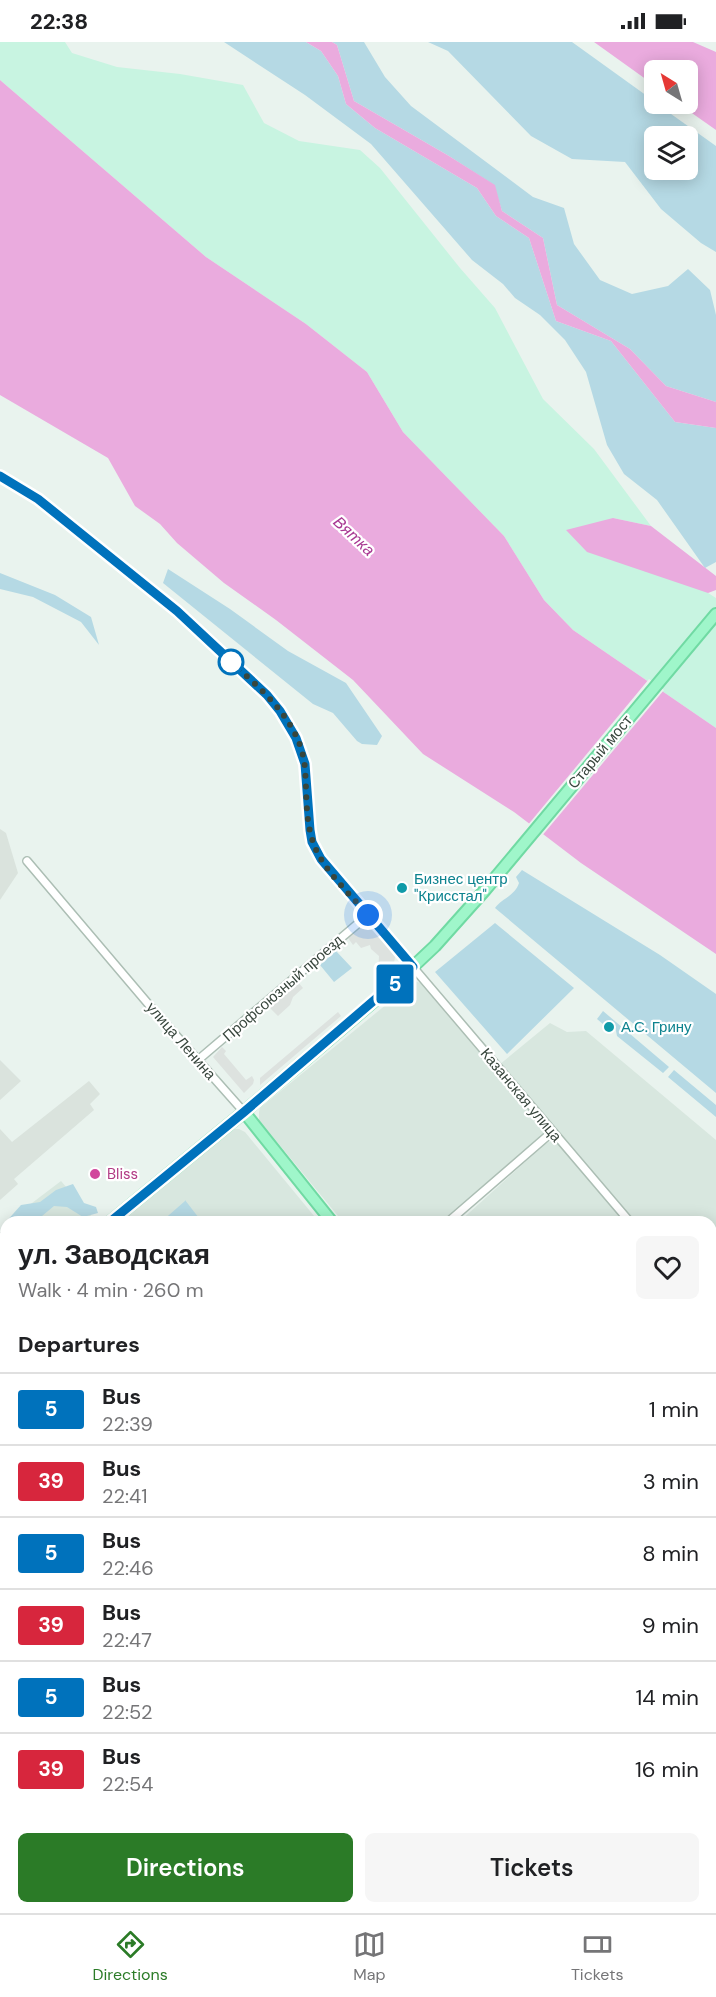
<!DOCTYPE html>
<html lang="en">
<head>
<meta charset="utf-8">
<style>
  :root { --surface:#fff; --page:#f6f6f6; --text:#202124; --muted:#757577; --line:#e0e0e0; --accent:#2b7b27 }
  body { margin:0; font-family:"DM Sans",sans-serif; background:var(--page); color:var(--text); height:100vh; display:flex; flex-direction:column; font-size:22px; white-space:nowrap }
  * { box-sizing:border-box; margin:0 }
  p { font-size:20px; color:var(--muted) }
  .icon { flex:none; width:33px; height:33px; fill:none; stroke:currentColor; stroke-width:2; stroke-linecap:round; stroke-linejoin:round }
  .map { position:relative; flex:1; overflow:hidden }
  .drawer { position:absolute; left:0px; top:1174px; width:717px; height:698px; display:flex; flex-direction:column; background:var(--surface); border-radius:18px 18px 0 0; box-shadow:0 3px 15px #0003 }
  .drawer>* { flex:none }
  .badge { padding:0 12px; border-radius:4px; font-size:21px; line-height:39px }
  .needle { width:39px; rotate:323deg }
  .tools { position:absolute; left:644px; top:18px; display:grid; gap:12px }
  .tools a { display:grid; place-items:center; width:54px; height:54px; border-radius:9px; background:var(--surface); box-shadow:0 3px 15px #0003; font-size:30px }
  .you { position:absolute; width:30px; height:30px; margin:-15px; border:4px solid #fff; border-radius:50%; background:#1a73e8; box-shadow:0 0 0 9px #1a73e833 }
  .map>.badge { position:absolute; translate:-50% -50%; box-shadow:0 0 0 3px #fff }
  h2 { padding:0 18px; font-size:22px; line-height:54px }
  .round { display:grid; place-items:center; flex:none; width:63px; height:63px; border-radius:9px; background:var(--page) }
  .overview { display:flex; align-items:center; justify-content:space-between; height:102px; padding:0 18px }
  h1 { font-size:28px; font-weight:600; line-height:45px }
  .cta { display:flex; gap:12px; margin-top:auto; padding:12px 18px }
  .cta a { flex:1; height:69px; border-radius:9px; background:var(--accent); color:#fff; font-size:24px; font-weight:600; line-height:69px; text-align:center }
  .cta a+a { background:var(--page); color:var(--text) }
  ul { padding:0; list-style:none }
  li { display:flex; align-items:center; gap:18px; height:72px; padding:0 18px; border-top:2px solid var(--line) }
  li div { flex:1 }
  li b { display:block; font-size:22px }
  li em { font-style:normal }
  li .badge { min-width:66px; font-weight:700; text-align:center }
  .status { display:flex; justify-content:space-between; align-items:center; height:42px; padding:0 30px; background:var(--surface); direction:ltr }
  .status svg { height:16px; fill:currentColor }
  .menu { display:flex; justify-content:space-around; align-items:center; height:84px; border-top:2px solid var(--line); background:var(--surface); font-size:16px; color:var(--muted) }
  .menu a { display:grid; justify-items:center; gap:3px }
  .menu .on { color:var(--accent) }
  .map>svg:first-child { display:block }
</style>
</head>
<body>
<div class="status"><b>22:38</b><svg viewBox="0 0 49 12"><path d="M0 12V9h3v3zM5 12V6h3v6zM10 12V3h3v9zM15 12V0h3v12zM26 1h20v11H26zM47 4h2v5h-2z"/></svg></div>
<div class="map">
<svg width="716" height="1871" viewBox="0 0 716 1871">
  <rect width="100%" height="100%" fill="#e9f3ee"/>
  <!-- residential -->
  <path fill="#d8e7df" d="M415,939l5,2 125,146 1,5 -98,88h-105l-84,-102v-8l1,-4z
    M550,981l17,9 19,-1 130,109v145l-5,4v-67h-78l-134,-157z
    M232,1087h7l6,3 74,90h-202z
    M551,1099l7,1 68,80h-167l86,-78z
    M61,1139l31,36 -6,5h-79z
    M6,1274v300l-6,6v-301z
    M711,1281l5,6v116l-2,1 -3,-4z
    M716,1536v87l-5,-6v-77z
    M6,1583v88l-6,-8v-74z
    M711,1645l5,6v136l-5,4z
    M6,1849v17h153l4,5h-163v-17z
    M169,1866h136l-6,5h-126z
    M316,1866h233l4,5h-243z"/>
  <!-- industrial -->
  <path fill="#dae3dd" d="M0,787l6,4 12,40 -18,27z
    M0,1018l21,21 -21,19z
    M89,1039l11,13 -10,10 4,6 -80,69 4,5 -18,16v-71l12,13z"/>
  <!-- education -->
  <path fill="#d4ebe0" d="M0,1692l6,7v120l-6,6z"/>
  <!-- medical -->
  <path fill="#dff2de" d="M6,1425v100l-6,-8v-90l2,2z"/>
  <!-- green -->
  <path fill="#b5d9e4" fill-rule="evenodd" d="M224,0h82l15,9 17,25 8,28 29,24 102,60 19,28 33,22 27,83 55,20 64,81 41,6v134l-11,6 -48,-68 -33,-26 -17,-29 -21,-73 -21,-32 -25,-25 -25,-17 -12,-14 -31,-24 -101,-116 -66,-49z
    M332,0h32l21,35 26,29 122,91 31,11 10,36 26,36 32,14 36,-8 20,-17 22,21 6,25v87l-50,-16 -36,-37 -73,-44 -14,-67 -41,-27 -8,-26 -45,-29 -95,-55 -17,-56z
    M428,0h144l82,59v3h3l59,42v106l-15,-9 -40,-34 -36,-47 -53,-3 -41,-23 -83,-85zM654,94h33v34h-33z
    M168,527l62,40 58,42 58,32 36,53 -5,9 -15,-1 -5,-3 -24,-28 -20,-9 -150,-121z
    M0,531l55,22 36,22 8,28 -18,-23 -48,-25 -33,-8z
    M522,828l138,85 56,39v99l-221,-185c7,-10 20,-12 24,-25l-3,-6z
    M495,881l79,65 -67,66 -72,-82z
    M336,909l16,17 -18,14 -14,-17z
    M603,969l66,56 -6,6 -46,-37 -2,-10 -3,-3 -4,-1 -4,3 -7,-6z
    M674,1028l42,35v12l-48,-40z
    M73,1142l11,19 12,4 2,6 -15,4 -16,-10 -13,-1 -12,10 -4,6h-32v3l-1,-2 16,-18 19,-3 16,-12z
    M185,1158l17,22h-41l24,-21z"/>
  <!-- sand -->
  <path fill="#c8f4e1" d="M0,0h65l7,11 45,14 63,7 63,11 21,38 35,18 61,9 20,18 80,100 35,40 48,91 51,50 57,77 -38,-8 95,75 8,5v130l-143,-98 -29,-30 -40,-64 -101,-104 -36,-60 -61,-48 -100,-67 -206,-177z"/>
  <!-- parking -->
  <path fill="#dde2df" d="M367,885l8,5 20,25 -1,6 -16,14 1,-21 -8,-7 -1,-4 -9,3 -5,-6 -3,3 -5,-7 10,-9z
    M298,940l5,6 -10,9 -3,8 -12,11 -9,-9z
    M338,970l3,4 -81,69v-7z
    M222,1005l4,4 -2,3 22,26 6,-4 2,4 -1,4 -9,9 -31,-36z"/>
  <!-- water -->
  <path fill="#eaabde" d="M306,0h26l5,3 17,56 95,55 46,29 7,26 41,27 14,67 73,44 36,37 50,16v26l-41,-6 -64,-81 -55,-20 -27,-83 -33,-22 -19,-28 -102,-60 -29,-24 -8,-28 -17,-25z
    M594,0h99l23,10v78l-37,-26h8v-34h-33v15z
    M0,38l206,177 100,67 61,48 36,60 101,104 40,64 29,30 143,98v226l-135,-91 -67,-51 -91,-58 -70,-74 -77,-60 -52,-37 -47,-40 -17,-19 -25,-18 -27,-48 -108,-63z
    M613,476l38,8 65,50v14l-8,3 -121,-41 -21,-22z"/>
  <!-- pier -->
  <path fill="#e9f3ee" d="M649,637l15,11 -123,147 -14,-11z"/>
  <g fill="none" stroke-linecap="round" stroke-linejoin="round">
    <defs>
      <path id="minor" d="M0,434l38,23 139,112 90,84 13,16 16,27 9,26 5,66 2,12 9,17 309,363
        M27,819l123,145 94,106
        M198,1018l170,-145
        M448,1180l104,-90
        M0,1195l6,7
        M711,1255l5,-5
        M711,1274l5,6
        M711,1536l5,-4
        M0,1580l6,-6
        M0,1669l6,8
        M711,1801l5,-4
        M0,1846l6,-5
        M164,1866l5,5
        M553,1866l4,5
        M304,1871l6,-5
        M624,1871l6,-5"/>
      <path id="primary" d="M244,1070l88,110
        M110,1180l134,-110 157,-134 34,-32 50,-56 231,-276
        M0,1271l6,-5
        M711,1632l5,6"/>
    </defs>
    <!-- minor casing -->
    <use href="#minor" stroke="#acbeb4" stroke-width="10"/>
    <!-- primary casing -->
    <use href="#primary" stroke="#70daa3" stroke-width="14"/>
    <!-- minor -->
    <use href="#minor" stroke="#fff" stroke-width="7"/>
    <!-- primary -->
    <use href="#primary" stroke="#9ff6ca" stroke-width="10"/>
  </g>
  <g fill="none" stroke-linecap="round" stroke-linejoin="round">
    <defs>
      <path id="line" d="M0,434l38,23 139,112 90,84 13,16 16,27 9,26 5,66 2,12 9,17 92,108 -169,145 -134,110"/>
    </defs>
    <!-- line casing -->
    <use href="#line" stroke="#fff" stroke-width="14"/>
    <!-- line -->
    <use href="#line" stroke="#0072bc" stroke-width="9"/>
    <!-- walk -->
    <path stroke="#38463d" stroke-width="6" stroke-dasharray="0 10.8" d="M231,620c31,28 71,61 74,107 2,24 0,50 8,73 8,26 37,52 55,73"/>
  </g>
  <!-- markers -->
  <circle fill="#fff" stroke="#0072bc" stroke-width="3" cx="231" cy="620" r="12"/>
  <g fill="#0f9aa8" stroke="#fff" stroke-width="2">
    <circle cx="402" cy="846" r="6"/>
    <circle cx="609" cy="985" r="6"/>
  </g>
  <circle fill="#d1479c" stroke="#fff" stroke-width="2" cx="95" cy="1132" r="6"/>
  <g text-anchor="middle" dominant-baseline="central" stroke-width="4.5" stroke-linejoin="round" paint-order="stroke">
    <!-- street labels -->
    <g font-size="15" fill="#38463d" stroke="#fff">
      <text transform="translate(600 710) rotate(-50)">Старый мост</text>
      <text transform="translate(283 946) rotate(-41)">Профсоюзный проезд</text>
      <text transform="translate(181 999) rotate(49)">улица Ленина</text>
      <text transform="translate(521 1053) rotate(50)">Казанская улица</text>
    </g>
    <!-- culture labels -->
    <g font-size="15" fill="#0d838f" stroke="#fff" text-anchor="start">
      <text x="414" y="837">Бизнес центр<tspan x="414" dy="17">"Крисстал"</tspan></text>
      <text x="621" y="985">А.С. Грину</text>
    </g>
    <!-- hotel labels -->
    <g font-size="15" fill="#b23c85" stroke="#fff" text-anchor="start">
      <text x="107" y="1132">Bliss</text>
    </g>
    <!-- water labels -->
    <g font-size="16" font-style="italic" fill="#a93a93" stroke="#fff">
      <text transform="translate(354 494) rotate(43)">Вятка</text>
    </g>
  </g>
</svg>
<div class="tools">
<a><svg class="needle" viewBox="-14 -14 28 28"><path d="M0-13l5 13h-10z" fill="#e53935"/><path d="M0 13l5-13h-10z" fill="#757577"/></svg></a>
<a><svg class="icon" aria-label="layers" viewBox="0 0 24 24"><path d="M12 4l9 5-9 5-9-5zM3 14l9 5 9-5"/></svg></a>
</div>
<div class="you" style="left:368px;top:873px"></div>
<b class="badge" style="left:395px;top:942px;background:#0072bc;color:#fff">5</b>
<section class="drawer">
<div class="overview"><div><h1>ул. Заводская</h1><p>Walk · 4 min · 260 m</p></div><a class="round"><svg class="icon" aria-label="heart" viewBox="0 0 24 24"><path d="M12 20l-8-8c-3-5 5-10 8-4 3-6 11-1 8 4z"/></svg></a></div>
<h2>Departures</h2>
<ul>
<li><span class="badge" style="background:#0072bc;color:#fff">5</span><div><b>Bus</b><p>22:39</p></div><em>1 min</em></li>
<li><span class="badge" style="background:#d7263d;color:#fff">39</span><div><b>Bus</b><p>22:41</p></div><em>3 min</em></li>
<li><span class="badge" style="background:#0072bc;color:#fff">5</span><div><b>Bus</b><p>22:46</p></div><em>8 min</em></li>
<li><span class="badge" style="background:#d7263d;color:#fff">39</span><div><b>Bus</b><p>22:47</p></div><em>9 min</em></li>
<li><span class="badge" style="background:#0072bc;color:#fff">5</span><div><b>Bus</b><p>22:52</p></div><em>14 min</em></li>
<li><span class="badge" style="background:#d7263d;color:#fff">39</span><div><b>Bus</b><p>22:54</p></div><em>16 min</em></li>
</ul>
<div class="cta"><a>Directions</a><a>Tickets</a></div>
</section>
</div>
<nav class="menu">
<a class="on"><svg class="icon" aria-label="directions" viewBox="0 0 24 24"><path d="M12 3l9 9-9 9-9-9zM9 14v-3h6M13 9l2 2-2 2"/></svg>Directions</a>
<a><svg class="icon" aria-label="map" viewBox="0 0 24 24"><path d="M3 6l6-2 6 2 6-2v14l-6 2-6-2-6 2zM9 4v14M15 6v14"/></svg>Map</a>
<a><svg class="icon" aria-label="tickets" viewBox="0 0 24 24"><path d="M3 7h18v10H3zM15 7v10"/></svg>Tickets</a>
</nav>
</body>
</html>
